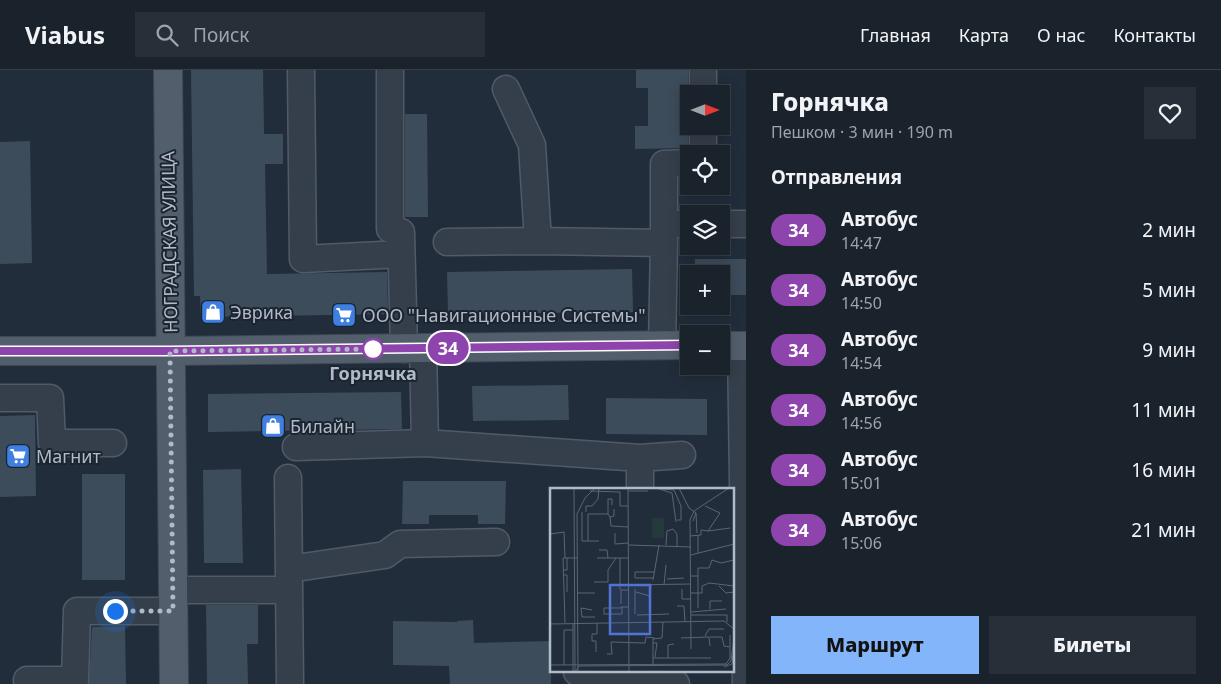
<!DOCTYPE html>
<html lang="ru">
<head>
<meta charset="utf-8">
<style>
  :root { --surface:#1a222c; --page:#272f38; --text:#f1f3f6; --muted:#9fa4a9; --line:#383f48; --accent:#83b5fa }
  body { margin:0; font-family:"Noto Sans",sans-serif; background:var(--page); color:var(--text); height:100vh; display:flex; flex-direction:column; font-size:19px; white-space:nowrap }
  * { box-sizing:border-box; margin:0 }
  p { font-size:16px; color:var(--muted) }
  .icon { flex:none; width:28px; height:28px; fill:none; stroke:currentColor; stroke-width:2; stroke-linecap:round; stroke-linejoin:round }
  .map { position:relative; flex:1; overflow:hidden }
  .side { display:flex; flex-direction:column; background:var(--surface); width:475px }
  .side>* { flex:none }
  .badge { padding:0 10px; border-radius:16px; font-size:18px; line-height:32px }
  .needle { width:32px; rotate:90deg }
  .controls { position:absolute; left:680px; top:15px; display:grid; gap:10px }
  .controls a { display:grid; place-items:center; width:50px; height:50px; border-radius:0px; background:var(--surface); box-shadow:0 2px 12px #0003,0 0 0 1px var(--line); font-size:25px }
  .you { position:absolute; width:25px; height:25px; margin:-12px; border:4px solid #fff; border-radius:50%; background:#1a73e8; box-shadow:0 0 0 8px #1a73e833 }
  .map>.badge { position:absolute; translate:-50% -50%; box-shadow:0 0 0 2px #fff }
  h2 { padding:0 25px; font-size:19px; line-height:45px }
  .round { display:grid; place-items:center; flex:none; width:52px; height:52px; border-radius:0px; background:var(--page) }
  .head { display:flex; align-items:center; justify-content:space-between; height:85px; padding:0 25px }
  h1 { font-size:24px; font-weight:800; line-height:38px }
  .cta { display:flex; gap:10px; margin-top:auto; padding:10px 25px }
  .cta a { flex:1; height:58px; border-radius:0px; background:var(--accent); color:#111; font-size:20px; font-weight:800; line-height:58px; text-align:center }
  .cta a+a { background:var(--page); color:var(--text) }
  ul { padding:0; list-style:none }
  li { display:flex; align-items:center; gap:15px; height:60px; padding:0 25px }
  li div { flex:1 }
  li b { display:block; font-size:19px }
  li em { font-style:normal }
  li .badge { min-width:55px; font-weight:700; text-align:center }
  header { display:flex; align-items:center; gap:30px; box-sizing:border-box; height:70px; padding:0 25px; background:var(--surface); border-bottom:1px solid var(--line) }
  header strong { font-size:24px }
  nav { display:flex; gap:28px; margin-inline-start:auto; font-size:18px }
  .search { width:350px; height:45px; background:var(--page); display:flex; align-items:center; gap:12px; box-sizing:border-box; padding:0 18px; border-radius:0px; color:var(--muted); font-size:19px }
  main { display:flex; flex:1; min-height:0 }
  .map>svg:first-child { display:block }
</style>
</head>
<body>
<header>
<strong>Viabus</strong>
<div class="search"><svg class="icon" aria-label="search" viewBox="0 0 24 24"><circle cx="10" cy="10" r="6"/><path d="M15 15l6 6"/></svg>Поиск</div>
<nav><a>Главная</a><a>Карта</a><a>О нас</a><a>Контакты</a></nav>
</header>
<main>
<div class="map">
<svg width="746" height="614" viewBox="0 0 746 614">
  <rect width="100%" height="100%" fill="#222d3b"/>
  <!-- building -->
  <path fill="#3d4c5b" d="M191,0h72l1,64h19v30h-18l2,110 120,-2 1,42 -187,3 -1,-21h-6z
    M636,0h52v78l-53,1v-23h13v-38h-12z
    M405,44h22l1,103h-23z
    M30,71l2,122 -32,1v-122z
    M695,189h51v36h-25v-21h-26z
    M632,199l1,43 -185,2 -1,-42z
    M568,315l1,35 -96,1 -1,-35z
    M401,322l1,37 -194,3v-38z
    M606,328l101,1v36l-101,-1z
    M35,345l1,81 -36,1v-81z
    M241,399l2,94h-39l-1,-93z
    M82,404h43v106h-43z
    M403,411h103l-1,43h-27v-9h-49v9h-27z
    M206,535h52v39h-11l1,40h-41z
    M473,550l1,23 77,-2v43h-101l-1,-18 -56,-1v-44l64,1v-1z
    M125,556l1,58h-37l3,-57z"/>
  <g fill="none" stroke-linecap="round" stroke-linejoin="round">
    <defs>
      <path id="minor" d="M301,0l2,189 98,-5
        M390,0v159l11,3 3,117
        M703,0v24
        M506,19l26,56 6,96
        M703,56v28
        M664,154h25
        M721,154h25
        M447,172l91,-1 126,2 -2,102
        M664,173v-79l25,-1
        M741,276l5,338
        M423,278l2,95
        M0,328h50l2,45h61
        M296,377l129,-4 215,15 42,-3
        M640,388v31
        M288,408l2,206
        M289,499l96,-14 15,-11 96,-2
        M173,520h116
        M577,600v2l99,12
        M27,610h48l2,-69h96"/>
      <path id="major" d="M168,0l6,614
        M721,276h25
        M0,281h170l519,-6"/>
    </defs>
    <!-- minor casing -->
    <use href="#minor" stroke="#515a66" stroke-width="29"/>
    <!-- major casing -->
    <use href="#major" stroke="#3f4854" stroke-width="30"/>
    <!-- minor -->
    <use href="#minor" stroke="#353f4b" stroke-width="26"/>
    <!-- major -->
    <use href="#major" stroke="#535e6c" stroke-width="28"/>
  </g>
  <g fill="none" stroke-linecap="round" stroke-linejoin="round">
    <defs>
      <path id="line" d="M0,281h170l519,-6"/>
    </defs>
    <!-- line casing -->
    <use href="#line" stroke="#fff" stroke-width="11"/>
    <!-- line -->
    <use href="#line" stroke="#8e44ad" stroke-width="8"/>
    <!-- walk -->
    <path stroke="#b1bac7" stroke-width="5" stroke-dasharray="0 9" d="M115,541h58l-3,-260 203,-2"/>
  </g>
  <!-- icons -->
  <defs>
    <symbol id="shop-square" viewBox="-11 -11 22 22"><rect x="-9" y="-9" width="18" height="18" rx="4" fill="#3f7fe0" stroke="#1b2430"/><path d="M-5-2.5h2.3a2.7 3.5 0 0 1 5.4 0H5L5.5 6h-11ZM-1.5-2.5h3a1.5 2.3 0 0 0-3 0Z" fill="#fff"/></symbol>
    <symbol id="supermarket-square" viewBox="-11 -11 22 22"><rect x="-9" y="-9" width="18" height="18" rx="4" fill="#3f7fe0" stroke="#1b2430"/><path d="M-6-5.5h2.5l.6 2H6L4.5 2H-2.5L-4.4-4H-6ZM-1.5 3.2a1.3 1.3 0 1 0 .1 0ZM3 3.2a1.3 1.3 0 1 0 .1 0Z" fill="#fff"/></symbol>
  </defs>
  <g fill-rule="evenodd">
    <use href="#shop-square" x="199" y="228" width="28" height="28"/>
    <use href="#supermarket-square" x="330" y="231" width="28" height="28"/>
    <use href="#shop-square" x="259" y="342" width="28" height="28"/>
    <use href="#supermarket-square" x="4" y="372" width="28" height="28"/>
  </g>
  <!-- markers -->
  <circle fill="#fff" stroke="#8e44ad" stroke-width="2.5" cx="373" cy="279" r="10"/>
  <g text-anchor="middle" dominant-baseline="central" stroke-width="4" stroke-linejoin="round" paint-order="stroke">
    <!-- street labels -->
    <g font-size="18" fill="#b1bac7" stroke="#1b2430">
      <text transform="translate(169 172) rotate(-91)">НОГРАДСКАЯ УЛИЦА</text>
    </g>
    <!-- poi labels -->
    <g font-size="18" fill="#b1bac7" stroke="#1b2430" text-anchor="start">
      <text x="230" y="242">Эврика</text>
      <text x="362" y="245">ООО "Навигационные Системы"</text>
      <text x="290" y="356">Билайн</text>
      <text x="36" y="386">Магнит</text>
    </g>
    <!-- stop labels -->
    <g font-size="18" font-weight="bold" fill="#b1bac7" stroke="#1b2430">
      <text x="373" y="303">Горнячка</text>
    </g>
  </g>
  <!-- overview -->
  <g transform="translate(550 418)">
    <rect width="184" height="184" fill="#222d3b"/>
    <path d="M102,30h12v20h-12z" fill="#243a3c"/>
    <path fill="none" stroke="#5b6573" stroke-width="1" d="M24,0l1,184M78,0l1,184M106,0l16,5 4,29M129,0l10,20 7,5 -3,8M113,1l11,1 7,16v14h-4M40,3l30,1v14h8M78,3h20M155,18l15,7 -12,18 22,-3M144,23l35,-23M32,24v29h17M36,24v-6h6l6,-7 1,-11M146,25l1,20M58,26v-15h4v6M60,29l1,9 17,1M65,45v11l14,-1M0,46l14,-2 1,26M140,48l11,-1v-5l7,1M38,53v-27h20l2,3 4,-1v-7M79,57l62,2M116,57l1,-14 6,-2 4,5v12M49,62h8l1,8M148,65v-18M141,67l43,-11M47,70h32M70,70v32M13,82h4v-12M14,87h3v17M141,88h7v-8h11l3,-8 9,3 13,-3M148,88v32M103,90h-18v-6h19M117,91l17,-1M103,92l6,-35M44,94h14v-12l8,-12M78,97l63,-1M114,97l2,-20M169,98l7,7 8,-1M132,101v10h9M86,104l14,4 1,-11M27,105h18M141,105h11v-7l7,-3 25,3M71,116v-14h7M127,118h7l1,16M72,119v7h-18v-6h17v-1h7M160,121v-8h12M42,122l-11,-2 1,9h13M141,124l35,-3M85,126v-25M87,127l32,-1M141,127h36v7M15,135l-2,-65h14M23,135v49M0,136l174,-3 10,8M155,148l4,-7h15M160,149h12l2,9 6,1M131,150l28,-1 1,9M103,155h4l-2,14M141,161l-1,-129 4,-9M46,164v-11h-4v-7h5v-11M57,166h5l-1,-12 34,1 1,-6 9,1M103,170v-19l9,-1 1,-16M118,170v-13l6,-1M0,177l176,-1 4,-6v-23M14,177v-35h9M103,177v-7h58M174,179l8,-3 2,-20M25,184l4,-6 148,-1 4,-4 3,-23M28,184l-1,-158 8,-16 10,-10"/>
    <path fill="#5174d2" fill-opacity="0.15" stroke="#5174d2" stroke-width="2.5" d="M60,97h40v49h-40z"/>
    <rect width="184" height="184" fill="none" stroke="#b1bac7" stroke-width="2.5"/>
  </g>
</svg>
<div class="controls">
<a><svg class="needle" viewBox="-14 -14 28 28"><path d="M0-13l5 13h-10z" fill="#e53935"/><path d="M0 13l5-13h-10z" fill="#9fa4a9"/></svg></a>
<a><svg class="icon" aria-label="locate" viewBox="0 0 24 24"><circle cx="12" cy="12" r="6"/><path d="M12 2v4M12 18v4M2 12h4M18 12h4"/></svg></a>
<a><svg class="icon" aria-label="layers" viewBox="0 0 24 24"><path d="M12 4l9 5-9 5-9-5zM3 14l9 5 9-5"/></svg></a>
<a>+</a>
<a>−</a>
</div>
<div class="you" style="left:115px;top:541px"></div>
<b class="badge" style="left:448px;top:278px;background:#8e44ad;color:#fff">34</b>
</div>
<section class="side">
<div class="head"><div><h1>Горнячка</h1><p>Пешком · 3 мин · 190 m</p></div><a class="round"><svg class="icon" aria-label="heart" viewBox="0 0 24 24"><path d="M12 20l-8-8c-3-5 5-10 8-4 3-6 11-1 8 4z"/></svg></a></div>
<h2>Отправления</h2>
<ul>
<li><span class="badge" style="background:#8e44ad;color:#fff">34</span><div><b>Автобус</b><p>14:47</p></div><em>2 мин</em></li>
<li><span class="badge" style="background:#8e44ad;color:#fff">34</span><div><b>Автобус</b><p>14:50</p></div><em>5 мин</em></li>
<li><span class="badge" style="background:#8e44ad;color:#fff">34</span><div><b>Автобус</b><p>14:54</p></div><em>9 мин</em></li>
<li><span class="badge" style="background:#8e44ad;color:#fff">34</span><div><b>Автобус</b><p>14:56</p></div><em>11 мин</em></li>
<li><span class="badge" style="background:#8e44ad;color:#fff">34</span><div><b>Автобус</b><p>15:01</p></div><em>16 мин</em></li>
<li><span class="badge" style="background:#8e44ad;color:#fff">34</span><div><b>Автобус</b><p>15:06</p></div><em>21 мин</em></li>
</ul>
<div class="cta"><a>Маршрут</a><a>Билеты</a></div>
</section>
</main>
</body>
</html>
